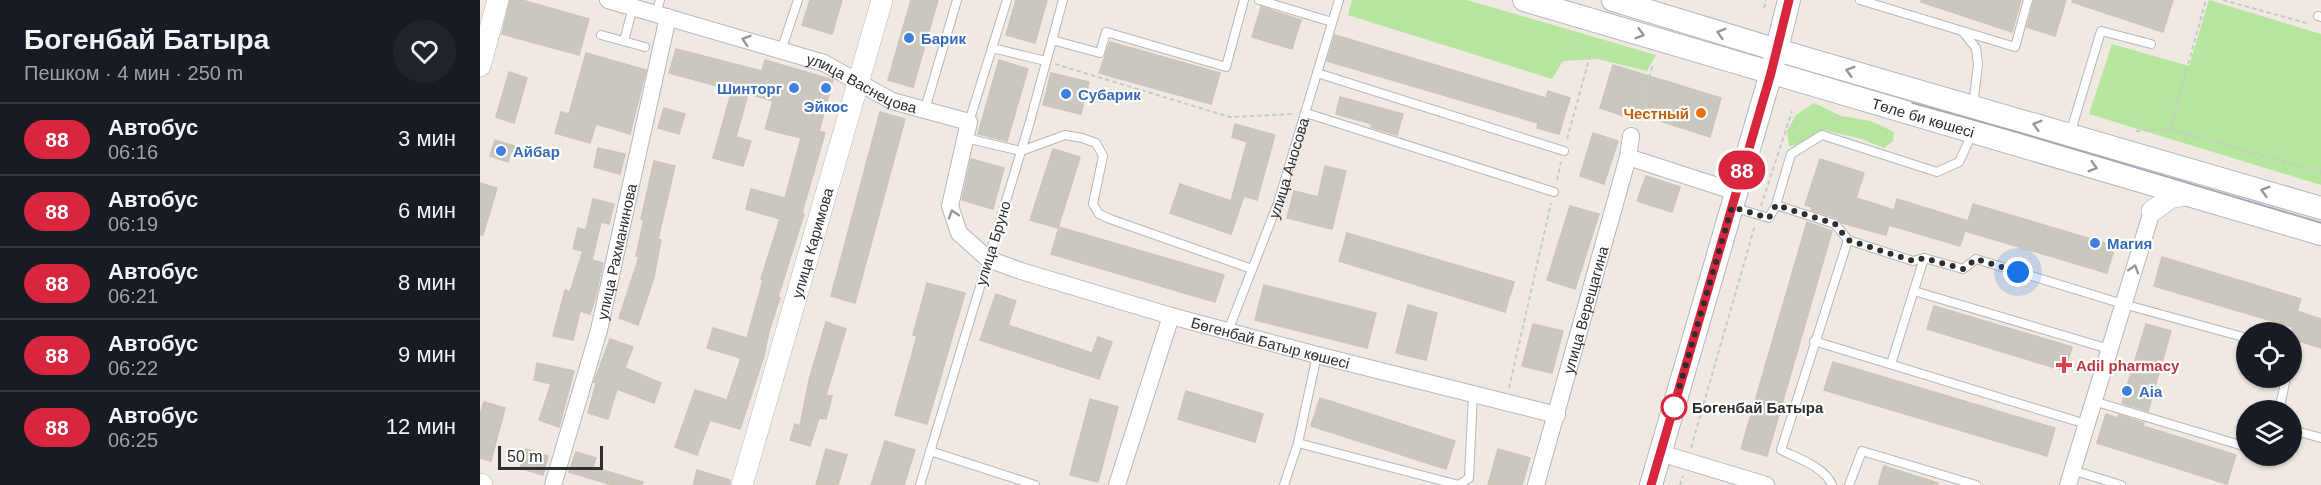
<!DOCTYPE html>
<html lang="ru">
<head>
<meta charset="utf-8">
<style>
  :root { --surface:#171b24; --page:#20242c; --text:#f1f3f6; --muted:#9ea1a6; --line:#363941 }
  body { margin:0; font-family:Helvetica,sans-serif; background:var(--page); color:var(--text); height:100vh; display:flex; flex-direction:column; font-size:22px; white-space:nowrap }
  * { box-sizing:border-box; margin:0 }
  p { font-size:20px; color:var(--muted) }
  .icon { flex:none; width:33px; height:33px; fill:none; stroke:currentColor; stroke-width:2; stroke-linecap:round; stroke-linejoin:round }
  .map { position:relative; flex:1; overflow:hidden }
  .side { display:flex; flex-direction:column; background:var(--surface); width:480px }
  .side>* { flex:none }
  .badge { padding:0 12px; border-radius:20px; font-size:21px; line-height:39px }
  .buttons { position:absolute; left:1756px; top:322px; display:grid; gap:12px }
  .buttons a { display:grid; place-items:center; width:66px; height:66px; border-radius:50%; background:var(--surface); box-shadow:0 2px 4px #0004; font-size:30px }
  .scale { position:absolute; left:18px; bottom:15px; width:105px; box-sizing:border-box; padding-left:6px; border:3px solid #2e2e2e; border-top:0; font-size:16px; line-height:21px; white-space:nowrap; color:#2e2e2e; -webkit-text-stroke:4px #fff; paint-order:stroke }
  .you { position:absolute; width:30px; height:30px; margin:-15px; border:4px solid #fff; border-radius:50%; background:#1a73e8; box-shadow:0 0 0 9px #1a73e833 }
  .map>.badge { position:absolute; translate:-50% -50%; box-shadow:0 0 0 3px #fff }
  .round { display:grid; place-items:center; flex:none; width:63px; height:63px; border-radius:32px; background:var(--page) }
  .summary { display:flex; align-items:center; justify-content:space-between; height:102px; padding:0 24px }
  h1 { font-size:28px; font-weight:700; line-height:45px }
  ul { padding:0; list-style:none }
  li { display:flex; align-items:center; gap:18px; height:72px; padding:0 24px; border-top:2px solid var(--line) }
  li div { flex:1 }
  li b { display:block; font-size:22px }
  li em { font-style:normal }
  li .badge { min-width:66px; font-weight:700; text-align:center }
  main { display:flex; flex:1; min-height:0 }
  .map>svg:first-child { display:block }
</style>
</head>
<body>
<main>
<section class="side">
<div class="summary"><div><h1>Богенбай Батыра</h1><p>Пешком · 4 мин · 250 m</p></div><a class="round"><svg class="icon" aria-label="heart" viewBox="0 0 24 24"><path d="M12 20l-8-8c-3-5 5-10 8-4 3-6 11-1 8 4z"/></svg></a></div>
<ul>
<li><span class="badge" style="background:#d7263d;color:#fff">88</span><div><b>Автобус</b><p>06:16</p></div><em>3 мин</em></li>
<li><span class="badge" style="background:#d7263d;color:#fff">88</span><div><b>Автобус</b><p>06:19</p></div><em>6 мин</em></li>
<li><span class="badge" style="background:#d7263d;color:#fff">88</span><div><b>Автобус</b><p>06:21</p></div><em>8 мин</em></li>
<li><span class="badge" style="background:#d7263d;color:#fff">88</span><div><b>Автобус</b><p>06:22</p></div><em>9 мин</em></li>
<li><span class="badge" style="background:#d7263d;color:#fff">88</span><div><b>Автобус</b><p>06:25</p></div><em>12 мин</em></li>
</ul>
</section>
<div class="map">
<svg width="1841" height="485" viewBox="0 0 1841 485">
  <rect width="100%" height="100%" fill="#efe9e1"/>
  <!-- green -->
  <path fill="#b6e59e" d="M872,0h115l189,55 -9,16 -49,-12 -35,2 -11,18 -204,-64z
    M1729,0l112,34v151l-232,-71 23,-70 77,22z
    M1334,103l27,13 30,5 23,11 -1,9 -9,7 -22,-9 -38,-9 -23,15 -12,1 -2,-15 9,-16z"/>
  <!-- building -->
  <path fill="#cbc7bf" stroke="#cbc5ba" stroke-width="1.5" d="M30,0h12l67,19 -10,36 -77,-21z
    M330,0h32l-10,34 -30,-9z
    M431,0h27l-25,87 -25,-7z
    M536,0h31l-12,43 -29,-8z
    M1441,0h100l-9,32 -91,-30z
    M1554,0h32l-11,36 -28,-9z
    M1593,0h100l-10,32 -91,-30z
    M781,7l40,13 -9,29 -40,-12z
    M855,35l211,63 2,-7 22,7 -11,36 -22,-6 1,-5 -211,-62z
    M630,42l110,31 -9,31 -112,-31z
    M196,49l86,22 3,-11 68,20 -14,51 6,2 -23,80 2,1 -26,83 2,1 -11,33 -5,25 -24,73 -30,-9 -13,35 -22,-8 20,-57 32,10 14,-42 -34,-10 6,-20 34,10 16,-58 -2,-1 19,-60 -34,-10 5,-20 34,9 16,-60 -36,-9 8,-28 -25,-7 -12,43 15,4 -8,25 -30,-8 19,-68 -63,-17z
    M106,53l60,17 -16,64 -34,-10 -6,19 -35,-10 6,-21 8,2z
    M519,60l29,9 -21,72 -29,-7z
    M1133,65l108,33 -11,39 -84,-27 -2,6 -24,-8z
    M29,72l18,6 -13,45 -18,-6z
    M571,73l38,9 -8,32 -38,-9z
    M860,97l63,17 -6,21 -26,-8 1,-3 -36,-10z
    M184,108l21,6 -6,20 -21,-6z
    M400,112l25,7 -50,184 -24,-7z
    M755,124l40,11 -18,65 -13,-4 -13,38 -61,-21 10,-29 51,17 16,-59 -15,-5z
    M1113,133l25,8 -14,43 -24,-8z
    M15,140l32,10v2h-16l-3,10 -18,-6z
    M118,148l27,6 -5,20 -26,-7z
    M573,149l27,8 -22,71 -28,-8z
    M491,159l33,9 -11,41 -31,-9z
    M1340,159l44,14 -8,25 38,12 3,-11 71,22 5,-17 142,42 -8,27 -142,-42 -5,15 -71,-21 -3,10 -44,-12 -5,-5 -26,-8 1,-3 -7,-2z
    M174,161l21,5 -17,73 3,1 -7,37 -16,48 -19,-7 20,-61 -3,-1 8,-37h-3z
    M845,166l21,5 -14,58 -45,-11 7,-27 24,6z
    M1166,176l34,11 -8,25 -35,-11z
    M0,183l17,5 -14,47h-3z
    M113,199l21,5 -5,20 -8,-2 -9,38 11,3 -8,36 -5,15 -10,-3 -7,29 -20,-4 12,-46 5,2 13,-41 -10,-2 5,-21 8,2z
    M1090,206l29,8 -24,75 -28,-9z
    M1327,222l25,9 -65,225 -26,-7z
    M579,227l165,48 -9,27 -164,-48z
    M867,233l167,49 -9,30 -166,-51z
    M1682,257l139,42 -4,12 24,8v29l-29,-9v-12l-138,-41z
    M447,283l38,10 -38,131 -32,-9 22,-79 -4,-1z
    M784,285l112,28 -9,35 -112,-28z
    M516,294l20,7 -8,24 84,28 6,-16 14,5 -13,37 -119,-39z
    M928,305l29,8 -11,47 -30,-7z
    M1454,306l138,41 -7,24 -138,-42z
    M346,322l20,7 -20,66 6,1 -6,23 -7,-1 -9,28 -20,-6 5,-16 5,2 9,-46z
    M1053,324l30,7 -11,42 -30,-7z
    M1666,324l25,7 -23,80 -26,-8z
    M130,339l23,8 -8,21 36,15 -7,20 -37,-14 -9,30 -20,-6 8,-30 -2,-1z
    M1353,362l222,66 -8,28 -223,-66z
    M57,363l37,8 -15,56 -20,-7 12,-36 -17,-4z
    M706,391l77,23 -8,28 -77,-23z
    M840,398l135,43 -9,28 -135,-43z
    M610,399l28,8 -20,75 -28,-7z
    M4,402l21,6 -14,53 -11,-3v-43z
    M1626,414l12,4 1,-3 25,8 -1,3 93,29 -9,29 -130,-41z
    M405,441l30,9 -11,35h-33z
    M46,449l22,7 -5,19 -23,-7z
    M346,449l21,6 -9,30h-22z
    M1018,449l32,9 -8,27h-34z
    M96,452l20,6 -3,9 50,15 -1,3h-30l-43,-13z
    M1404,466l54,17 -1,2h-59z
    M217,470l33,10v5h-37z"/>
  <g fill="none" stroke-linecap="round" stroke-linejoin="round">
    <defs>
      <g id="service">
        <path d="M779,0l73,22"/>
        <path d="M1380,0l155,47 13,-47"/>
        <path d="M176,14l4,-14"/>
        <path d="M1838,16l3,1"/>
        <path d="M1483,32l13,16 2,16 -5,42"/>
        <path d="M121,35l44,12"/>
        <path d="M572,40l48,13 6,-21 120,35 18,-67"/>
        <path d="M144,41l9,-34"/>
        <path d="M512,48l54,13"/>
        <path d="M301,51l17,-51"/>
        <path d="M837,73l247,78"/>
        <path d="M445,109l32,-109"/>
        <path d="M826,113l248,79"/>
        <path d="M489,122l38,-122"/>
        <path d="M1590,134l31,-103 50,13"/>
        <path d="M486,138l55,13 44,-16 17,3 14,5 7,13 -10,48 6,10 11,5 142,50"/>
        <path d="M1296,205l59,19 13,16 65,21 11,-3 39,11 13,-10 147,45 124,34"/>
        <path d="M1252,207l37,11 7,-13 15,-51 31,-19 115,37 22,-10 14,-30"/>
        <path d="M1434,291l195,58"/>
        <path id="s1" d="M748,331l50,-128 61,-203"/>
        <path d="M1334,341l272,83"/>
        <path d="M1411,364l33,-106"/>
        <path d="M1613,401l154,46"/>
        <path d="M1799,411l7,-33"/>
        <path d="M1812,430l29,8"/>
        <path d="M818,443l161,42 10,-7 4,-84"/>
        <path d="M450,451l105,34"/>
        <path d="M1592,470l49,15"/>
        <path d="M440,485l109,-360 34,-125"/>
        <path d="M804,485l14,-42 19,-88"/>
        <path d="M1352,485c-7,-18 -35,-27 -51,-35l67,-210"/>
        <path d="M1369,485l13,-34 114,34"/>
      </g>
      <g id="minor">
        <path id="s2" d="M128,0l216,63 68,38 77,21 -19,84 9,27 29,26 33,12 150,45 146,39 240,60"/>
        <path d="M1148,157l108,35"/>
        <path d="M1180,453l106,32"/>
        <path id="s3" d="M73,485l46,-155 69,-313"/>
        <path d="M637,485l54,-169"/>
        <path id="s4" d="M1056,485l92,-328 3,-21"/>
        <path d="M1588,485l84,-274"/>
      </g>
      <g id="tertiary">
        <path d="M0,66l18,-66"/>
        <path d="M1672,211l20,-14 14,-2"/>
        <path d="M0,484l2,1"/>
        <path id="s5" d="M262,485l140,-485"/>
      </g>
      <g id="secondary">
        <path id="s6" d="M1044,0l797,234"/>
        <path d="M1133,0l164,50 544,158"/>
        <path d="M1171,485l120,-412 18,-73"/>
      </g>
    </defs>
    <!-- service casing -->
    <use href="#service" stroke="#b4b7c1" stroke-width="10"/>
    <!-- minor casing -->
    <use href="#minor" stroke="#b4b7c1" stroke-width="18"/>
    <!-- tertiary casing -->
    <use href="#tertiary" stroke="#b4b7c1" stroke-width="22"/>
    <!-- secondary casing -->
    <use href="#secondary" stroke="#b4b7c1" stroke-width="24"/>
    <!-- path -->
    <path stroke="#c9c9c9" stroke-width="2" stroke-dasharray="4.5 3" stroke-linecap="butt" d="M1743,0l87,24
      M1284,8l2,-8
      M575,64l175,53 64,-3
      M1156,121l17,-57
      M1690,129l36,-129
      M1656,131l34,-2 151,43
      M1087,139l24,-87
      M1077,180l4,-18
      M1281,206l31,-95
      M1029,388l42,-185
      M1211,448l64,-223
      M1200,485l3,-9"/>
    <!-- service -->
    <use href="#service" stroke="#fff" stroke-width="8"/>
    <!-- minor -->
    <use href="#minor" stroke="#fff" stroke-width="16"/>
    <!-- tertiary -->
    <use href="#tertiary" stroke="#fff" stroke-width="21"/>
    <!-- secondary -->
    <use href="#secondary" stroke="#fff" stroke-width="22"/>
    <!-- tram -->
    <path stroke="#a3a6b8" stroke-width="1.5" d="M1432,103l109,30 300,90"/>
  </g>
  <!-- one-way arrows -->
  <defs><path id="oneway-chevron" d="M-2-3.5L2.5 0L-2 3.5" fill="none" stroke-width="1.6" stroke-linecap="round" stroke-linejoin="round" transform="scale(1.5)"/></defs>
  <g stroke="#969696">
    <use href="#oneway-chevron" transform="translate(1241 33) rotate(-163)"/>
    <use href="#oneway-chevron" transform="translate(1160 34) rotate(16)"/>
    <use href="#oneway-chevron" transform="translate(266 40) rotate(-163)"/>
    <use href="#oneway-chevron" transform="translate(1370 71) rotate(-164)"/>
    <use href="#oneway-chevron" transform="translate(1557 125) rotate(-164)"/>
    <use href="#oneway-chevron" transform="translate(1613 167) rotate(16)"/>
    <use href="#oneway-chevron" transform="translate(1785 191) rotate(-164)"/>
    <use href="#oneway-chevron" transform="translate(473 214) rotate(-107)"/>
    <use href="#oneway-chevron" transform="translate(1654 269) rotate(-73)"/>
  </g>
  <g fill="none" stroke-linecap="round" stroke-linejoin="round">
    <defs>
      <path id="line" d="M1171,485l120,-412 18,-73"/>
    </defs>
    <!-- line casing -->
    <use href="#line" stroke="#fff" stroke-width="14"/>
    <!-- line -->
    <use href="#line" stroke="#d7263d" stroke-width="9"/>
    <!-- walk -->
    <path stroke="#2e2e2e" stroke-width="6" stroke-dasharray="0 10.8" d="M1194,407l-2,5 60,-205 37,11 7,-13 59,19 13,16 65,21 11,-3 39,11 13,-10 42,13"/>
  </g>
  <!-- markers -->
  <g fill="#3f7fe0" stroke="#fff" stroke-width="2">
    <circle cx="429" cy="38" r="6"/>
    <circle cx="314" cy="88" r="6"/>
    <circle cx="346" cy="88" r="6"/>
    <circle cx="586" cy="94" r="6"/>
    <circle cx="21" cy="151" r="6"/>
    <circle cx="1615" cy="243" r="6"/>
    <circle cx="1647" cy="391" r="6"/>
  </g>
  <circle fill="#e8710a" stroke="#fff" stroke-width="2" cx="1221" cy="113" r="6"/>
  <path fill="#e0444e" stroke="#fff" stroke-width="2" d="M1581 356h6v6h6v6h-6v6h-6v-6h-6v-6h6z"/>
  <circle fill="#fff" stroke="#d7263d" stroke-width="3" cx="1194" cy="407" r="12"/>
  <g text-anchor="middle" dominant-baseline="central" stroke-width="4.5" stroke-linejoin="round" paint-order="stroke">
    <!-- shop labels -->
    <g font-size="15" font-weight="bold" fill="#366cbe" stroke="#fff" text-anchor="start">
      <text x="441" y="38">Барик</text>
      <text x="302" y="88" text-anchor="end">Шинторг</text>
      <text x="598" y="94">Субарик</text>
      <text x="346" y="106" text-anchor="middle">Эйкос</text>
      <text x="33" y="151">Айбар</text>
      <text x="1627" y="243">Магия</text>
      <text x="1659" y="391">Aia</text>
    </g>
    <!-- street labels -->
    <g font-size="15" fill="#2e2e2e" stroke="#fff">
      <text stroke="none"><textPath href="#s2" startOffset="268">улица Васнецова</textPath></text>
      <text stroke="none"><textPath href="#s6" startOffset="416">Төле би көшесі</textPath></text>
      <text stroke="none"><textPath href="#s1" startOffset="174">улица Аносова</textPath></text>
      <text stroke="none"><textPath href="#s5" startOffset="252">улица Каримова</textPath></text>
      <text transform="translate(513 243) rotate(-73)">улица Бруно</text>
      <text stroke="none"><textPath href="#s3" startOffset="242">улица Рахманинова</textPath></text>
      <text stroke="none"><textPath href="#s4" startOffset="182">улица Верещагина</textPath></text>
      <text stroke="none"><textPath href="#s2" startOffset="831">Бөгенбай Батыр көшесі</textPath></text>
    </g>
    <!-- food labels -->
    <g font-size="15" font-weight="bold" fill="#c56008" stroke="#fff" text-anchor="end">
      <text x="1209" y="113">Честный</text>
    </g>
    <!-- health labels -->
    <g font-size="15" font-weight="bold" fill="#be3a42" stroke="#fff" text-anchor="start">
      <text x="1596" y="365">Adil pharmacy</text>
    </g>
    <!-- stop labels -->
    <g font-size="15" font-weight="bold" fill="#2e2e2e" stroke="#fff" text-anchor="start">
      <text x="1212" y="407">Богенбай Батыра</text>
    </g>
  </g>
</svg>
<div class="buttons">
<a><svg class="icon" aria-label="locate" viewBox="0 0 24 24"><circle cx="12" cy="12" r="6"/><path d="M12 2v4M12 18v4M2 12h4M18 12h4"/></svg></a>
<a><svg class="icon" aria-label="layers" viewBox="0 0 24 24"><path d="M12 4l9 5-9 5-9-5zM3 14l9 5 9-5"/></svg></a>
</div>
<div class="scale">50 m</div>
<div class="you" style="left:1538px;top:272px"></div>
<b class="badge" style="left:1262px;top:170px;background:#d7263d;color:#fff">88</b>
</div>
</main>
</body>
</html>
